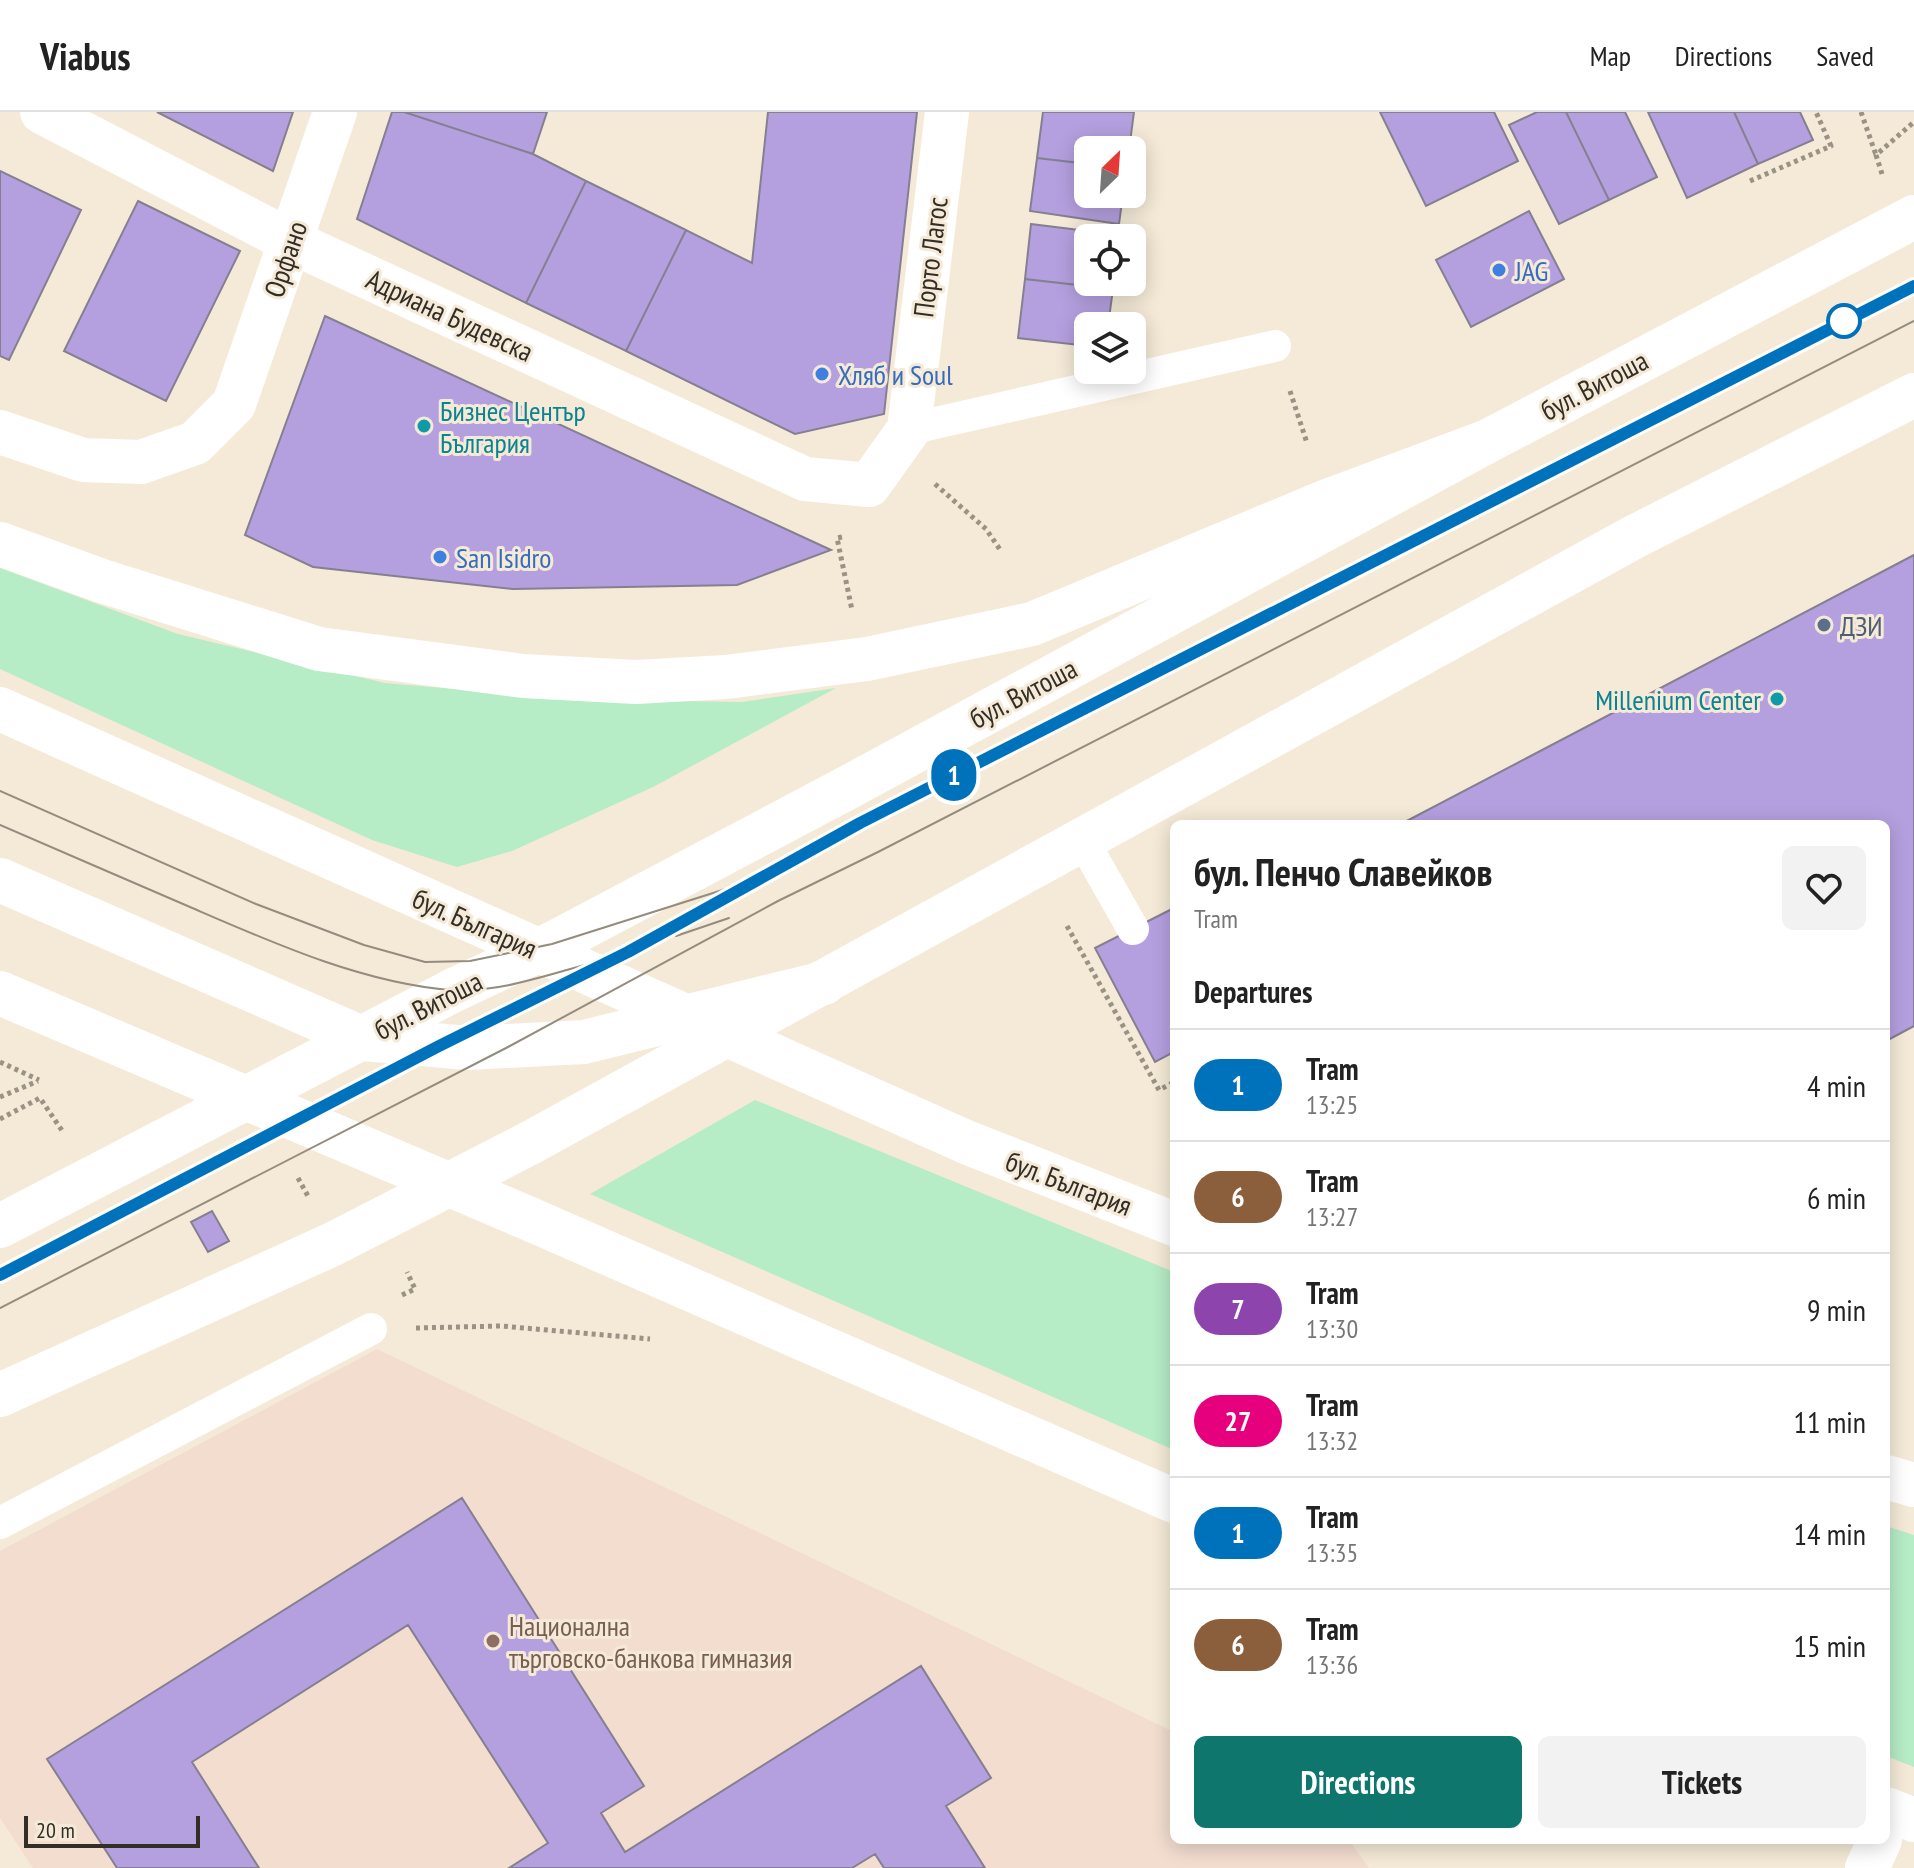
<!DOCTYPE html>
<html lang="en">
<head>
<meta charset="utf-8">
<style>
  :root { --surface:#fff; --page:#f2f2f2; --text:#222; --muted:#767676; --line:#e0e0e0; --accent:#0f766e }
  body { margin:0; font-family:"PT Sans Narrow",sans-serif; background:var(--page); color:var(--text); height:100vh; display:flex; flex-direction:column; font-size:30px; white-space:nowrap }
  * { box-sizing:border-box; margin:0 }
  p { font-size:26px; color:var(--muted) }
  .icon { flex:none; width:44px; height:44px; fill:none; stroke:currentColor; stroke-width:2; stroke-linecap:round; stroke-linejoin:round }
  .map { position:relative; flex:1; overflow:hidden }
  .panel { position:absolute; left:1170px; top:708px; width:720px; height:1024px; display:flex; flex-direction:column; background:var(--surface); border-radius:12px; box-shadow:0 4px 20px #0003 }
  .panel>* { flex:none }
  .badge { padding:0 16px; border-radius:26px; font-size:28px; line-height:52px }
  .needle { width:52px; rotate:25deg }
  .tools { position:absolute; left:1074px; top:24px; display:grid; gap:16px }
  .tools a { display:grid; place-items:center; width:72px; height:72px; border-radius:12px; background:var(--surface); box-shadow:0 4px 20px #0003; font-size:40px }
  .scale { position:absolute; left:24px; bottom:20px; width:176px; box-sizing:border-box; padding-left:8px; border:4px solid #322e27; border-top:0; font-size:22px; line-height:28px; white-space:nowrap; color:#322e27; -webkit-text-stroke:6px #f5ead7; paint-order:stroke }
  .map>.badge { position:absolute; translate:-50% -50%; box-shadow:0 0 0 4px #fff }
  h2 { padding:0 24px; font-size:30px; line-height:72px }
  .round { display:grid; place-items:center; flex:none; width:84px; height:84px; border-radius:12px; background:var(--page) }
  .head { display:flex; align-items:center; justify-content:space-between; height:136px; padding:0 24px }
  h1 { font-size:38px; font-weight:700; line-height:60px }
  .action { display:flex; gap:16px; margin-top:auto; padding:16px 24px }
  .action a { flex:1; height:92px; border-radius:12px; background:var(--accent); color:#fff; font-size:32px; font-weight:700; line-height:92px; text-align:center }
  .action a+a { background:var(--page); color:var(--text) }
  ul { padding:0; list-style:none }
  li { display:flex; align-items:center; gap:24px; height:112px; padding:0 24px; border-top:2px solid var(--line) }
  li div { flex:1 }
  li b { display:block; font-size:30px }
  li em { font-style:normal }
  li .badge { min-width:88px; font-weight:700; text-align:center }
  header { display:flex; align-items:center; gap:48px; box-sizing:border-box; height:112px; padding:0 40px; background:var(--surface); border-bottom:2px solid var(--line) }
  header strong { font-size:38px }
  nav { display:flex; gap:44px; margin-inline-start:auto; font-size:28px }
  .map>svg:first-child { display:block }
</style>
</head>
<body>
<header>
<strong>Viabus</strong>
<nav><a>Map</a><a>Directions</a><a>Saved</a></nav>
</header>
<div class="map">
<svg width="1914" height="1756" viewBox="0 0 1914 1756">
  <rect width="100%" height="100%" fill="#f5ead7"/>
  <!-- education -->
  <path fill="#f2ddcf" d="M377,1237l797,383v108h175l20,28h-1336l-33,-50v-267z"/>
  <!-- green -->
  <path fill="#b6ecc6" d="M0,456l178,66 207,49 185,16 172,3 94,-14 -183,99 -141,64 -55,16 -85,-27 -372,-171z
    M755,988l419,172v178l-584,-256z
    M1886,1414l28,9v232l-28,-11z"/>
  <!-- building -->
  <path fill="#b5a0df" stroke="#847f91" stroke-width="2" d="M157,0h136l-20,59z
    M392,0h12l129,42 53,27 -60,122 -169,-84z
    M404,0h143l-14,42z
    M768,0h149l-33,302 -89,20 -169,-83 60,-121 66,33z
    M1043,0h91l-5,38h-41v14l-51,-6z
    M1380,0h114l24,49 -92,45z
    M1537,0h29l43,88 -50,24 -50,-99z
    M1566,0h59l32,65 -48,23z
    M1648,0h86l24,52 -71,34z
    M1734,0h66l13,28 -55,24z
    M1037,46l51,6v30h35l-4,30 -89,-13z
    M0,59l81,39 -72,150 -9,-4z
    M586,69l100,49 -60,121 -100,-48z
    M138,89l102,50 -74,150 -102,-50z
    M1529,99l35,68 -93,48 -35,-67z
    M1031,112l88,11v3h-31v44h26l-1,7 -88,-10z
    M1025,167l88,10 -5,37h-20v20l-70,-8z
    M325,204l506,234 -94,35 -224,4 -200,-22 -68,-32z
    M1914,443v471l-28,15v-217h-485z
    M1174,796v144l-19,10 -60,-114z
    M212,1099l17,30 -21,11 -17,-30z
    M462,1386l182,288 -43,27 24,39 296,-186 70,112 -45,28 39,62h-101l-9,-14 -23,14h-343l39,-25 -140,-218 -216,137 67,106h-142l-70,-109z"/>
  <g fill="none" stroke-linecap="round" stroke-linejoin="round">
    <!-- path -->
    <path stroke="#9a9285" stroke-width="5" stroke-dasharray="4 4" stroke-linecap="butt" d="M1861,0l15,43
      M1882,62l-6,-19 38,-33
      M1750,69l81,-35 -15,-34
      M1290,279l17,52
      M935,372l51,45 15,22
      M842,425l-5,1 15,72
      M1067,814l92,164 15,-8
      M0,950l39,18
      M0,985l38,-16
      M0,1007l40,-21 23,34
      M298,1066l11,20
      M402,1183l13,-6 -8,-17
      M416,1216l85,-2 149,13"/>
    <!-- lane -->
    <path stroke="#fff" stroke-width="32" d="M909,317l366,-83
      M1083,729l50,88
      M0,1411l371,-194"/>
    <!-- street -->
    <path stroke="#fff" stroke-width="44" d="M42,0l250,130 513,237 64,6 40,-56 38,-317
      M0,320l83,28 58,2 54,-19 39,-39 101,-292
      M1867,1756l13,-28"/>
    <!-- secondary -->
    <path stroke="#fff" stroke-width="44" d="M0,1114l454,-236 98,-46 293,-155 643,-348 426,-224
      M0,1283l333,-151 195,-100 1106,-607 280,-142"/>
    <!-- primary -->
    <path stroke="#fff" stroke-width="44" d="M0,432l102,37 217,68 204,27 113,6 90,-5 141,-18 165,-35 295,-123 161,-60
      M0,597l966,433 208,82
      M0,768l364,159 104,9 116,-6 240,-59
      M0,881l532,227 642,281
      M1886,1365l28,8
      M1886,1697l28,11"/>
    <!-- tram -->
    <path stroke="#948c7f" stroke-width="2" d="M0,679l256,113 108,41 61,17 45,-1 82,-17 180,-57
      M0,713c63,27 127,55 190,82 81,35 172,76 261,83 46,3 93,-14 137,-26
      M676,824l53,-18
      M0,1163l439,-229 189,-94 146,-78 86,-51 1054,-537
      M0,1196l508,-261 270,-146 100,-49 1036,-531"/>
  </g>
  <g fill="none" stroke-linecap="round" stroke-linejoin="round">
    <defs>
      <path id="line" d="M0,1163l439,-229 189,-94 232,-129 1054,-537"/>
    </defs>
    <!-- line casing -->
    <use href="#line" stroke="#fff" stroke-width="18"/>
    <!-- line -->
    <use href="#line" stroke="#0072bc" stroke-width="12"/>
  </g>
  <!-- markers -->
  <g fill="#3f7fe0" stroke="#f5ead7" stroke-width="3">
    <circle cx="1499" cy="158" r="8"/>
    <circle cx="822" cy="262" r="8"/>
    <circle cx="440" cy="445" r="8"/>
  </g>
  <circle fill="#fff" stroke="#0072bc" stroke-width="4" cx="1844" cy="209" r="16"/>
  <g fill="#0f9aa8" stroke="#f5ead7" stroke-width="3">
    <circle cx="424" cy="314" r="8"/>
    <circle cx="1777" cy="587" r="8"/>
  </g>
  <circle fill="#5c6f8a" stroke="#f5ead7" stroke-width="3" cx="1824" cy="513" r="8"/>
  <circle fill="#8d6e63" stroke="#f5ead7" stroke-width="3" cx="493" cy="1529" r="8"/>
  <g text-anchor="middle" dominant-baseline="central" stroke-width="6" stroke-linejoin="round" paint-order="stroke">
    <!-- street labels -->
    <g font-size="28" fill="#322e27" stroke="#f5ead7">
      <text transform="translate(930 145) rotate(-83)">Порто Лагос</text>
      <text transform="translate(285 147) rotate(-71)">Орфано</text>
      <text transform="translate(450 203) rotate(25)">Адриана Будевска</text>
      <text transform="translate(1594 273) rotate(-28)">бул. Витоша</text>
      <text transform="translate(1023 581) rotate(-28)">бул. Витоша</text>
      <text transform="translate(475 811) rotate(24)">бул. България</text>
      <text transform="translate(428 893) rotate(-27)">бул. Витоша</text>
      <text transform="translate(1069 1071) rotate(21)">бул. България</text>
    </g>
    <!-- shop labels -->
    <g font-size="28" fill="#366cbe" stroke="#f5ead7" text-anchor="start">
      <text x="1515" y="158">JAG</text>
      <text x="838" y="262">Хляб и Soul</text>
      <text x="456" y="445">San Isidro</text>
    </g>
    <!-- culture labels -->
    <g font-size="28" fill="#0d838f" stroke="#f5ead7" text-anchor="start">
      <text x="440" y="298">Бизнес Център<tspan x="440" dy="32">България</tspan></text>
      <text x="1761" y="587" text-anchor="end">Millenium Center</text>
    </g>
    <!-- service labels -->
    <g font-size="28" fill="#4e5e75" stroke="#f5ead7" text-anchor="start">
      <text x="1840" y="513">ДЗИ</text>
    </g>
    <!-- education labels -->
    <g font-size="28" fill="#785e54" stroke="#f5ead7" text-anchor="start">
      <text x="509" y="1513">Национална<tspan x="509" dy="32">търговско-банкова гимназия</tspan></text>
    </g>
  </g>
</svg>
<div class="tools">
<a><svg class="needle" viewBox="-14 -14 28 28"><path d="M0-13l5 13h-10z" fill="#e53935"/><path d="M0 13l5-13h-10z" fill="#767676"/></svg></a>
<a><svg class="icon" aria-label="locate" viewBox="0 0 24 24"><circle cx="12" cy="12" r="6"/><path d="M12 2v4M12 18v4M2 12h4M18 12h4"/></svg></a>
<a><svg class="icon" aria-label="layers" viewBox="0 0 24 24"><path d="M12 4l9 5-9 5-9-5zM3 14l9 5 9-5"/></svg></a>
</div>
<div class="scale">20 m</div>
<b class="badge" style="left:954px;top:663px;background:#0072bc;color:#fff">1</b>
<section class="panel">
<div class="head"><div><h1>бул. Пенчо Славейков</h1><p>Tram</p></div><a class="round"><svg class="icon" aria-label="heart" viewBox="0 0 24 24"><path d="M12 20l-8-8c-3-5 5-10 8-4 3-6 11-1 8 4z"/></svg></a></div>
<h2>Departures</h2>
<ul>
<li><span class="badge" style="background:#0072bc;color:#fff">1</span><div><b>Tram</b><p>13:25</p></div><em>4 min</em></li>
<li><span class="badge" style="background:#8b5e3c;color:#fff">6</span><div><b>Tram</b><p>13:27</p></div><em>6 min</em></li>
<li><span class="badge" style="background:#8e44ad;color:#fff">7</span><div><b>Tram</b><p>13:30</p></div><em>9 min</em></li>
<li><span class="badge" style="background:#e6007e;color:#fff">27</span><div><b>Tram</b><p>13:32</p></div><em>11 min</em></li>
<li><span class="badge" style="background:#0072bc;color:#fff">1</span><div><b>Tram</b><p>13:35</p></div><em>14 min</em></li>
<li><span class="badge" style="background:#8b5e3c;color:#fff">6</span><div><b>Tram</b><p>13:36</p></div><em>15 min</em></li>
</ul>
<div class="action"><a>Directions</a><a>Tickets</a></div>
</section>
</div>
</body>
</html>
